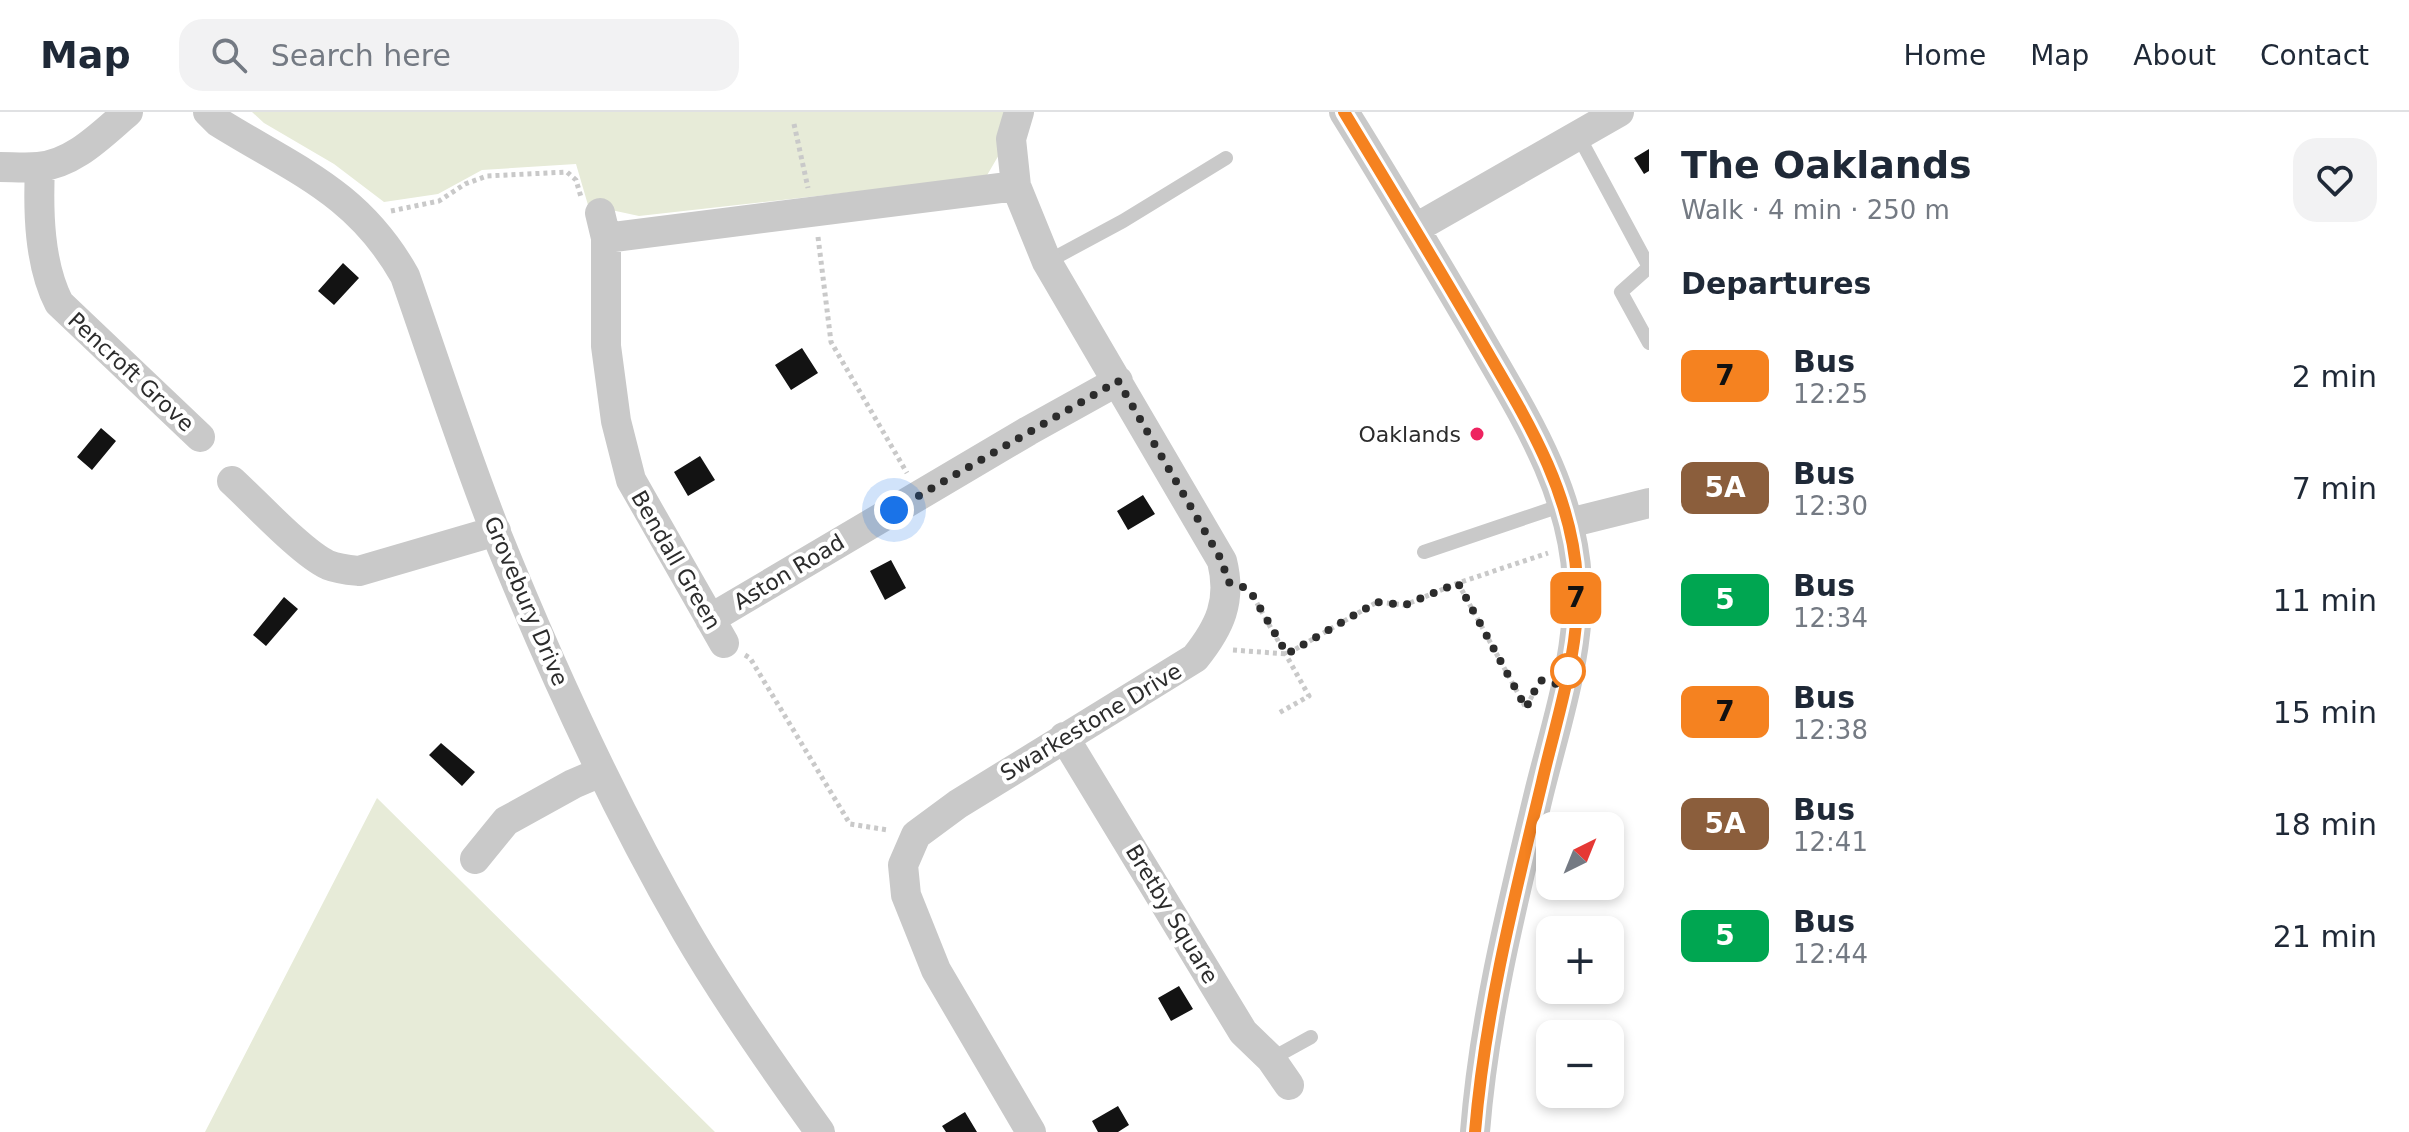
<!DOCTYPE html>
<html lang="en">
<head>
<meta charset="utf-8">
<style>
  :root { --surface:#fff; --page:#f2f2f3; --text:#1f2937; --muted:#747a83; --line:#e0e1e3 }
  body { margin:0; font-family:"DejaVu Sans",sans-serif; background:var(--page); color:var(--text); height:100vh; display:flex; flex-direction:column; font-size:30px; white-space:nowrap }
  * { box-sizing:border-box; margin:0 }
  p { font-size:26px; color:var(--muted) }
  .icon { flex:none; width:44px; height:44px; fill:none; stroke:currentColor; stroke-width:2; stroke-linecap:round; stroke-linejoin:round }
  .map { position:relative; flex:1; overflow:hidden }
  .drawer { display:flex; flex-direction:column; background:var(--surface); width:760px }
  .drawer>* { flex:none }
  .badge { padding:0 16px; border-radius:12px; font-size:28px; line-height:52px }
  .needle { width:52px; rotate:43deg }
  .tools { position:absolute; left:1536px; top:700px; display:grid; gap:16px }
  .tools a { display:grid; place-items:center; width:88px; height:88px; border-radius:16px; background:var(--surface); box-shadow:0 4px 12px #0003; font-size:40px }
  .you { position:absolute; width:40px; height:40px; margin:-20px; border:6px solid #fff; border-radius:50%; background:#1a73e8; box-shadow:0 0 0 12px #1a73e833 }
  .map>.badge { position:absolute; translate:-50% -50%; box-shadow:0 0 0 4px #fff }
  h2 { padding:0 32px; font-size:30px; line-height:72px }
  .round { display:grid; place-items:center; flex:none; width:84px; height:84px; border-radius:24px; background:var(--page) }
  .head { display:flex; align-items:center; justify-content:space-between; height:136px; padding:0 32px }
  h1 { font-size:38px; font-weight:800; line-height:60px }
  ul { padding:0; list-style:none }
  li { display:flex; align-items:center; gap:24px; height:112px; padding:0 32px }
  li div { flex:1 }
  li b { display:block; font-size:30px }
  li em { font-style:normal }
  li .badge { min-width:88px; font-weight:700; text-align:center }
  header { display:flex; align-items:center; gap:48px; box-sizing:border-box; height:112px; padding:0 40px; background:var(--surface); border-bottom:2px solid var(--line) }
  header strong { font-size:38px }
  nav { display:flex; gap:44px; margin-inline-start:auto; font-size:28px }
  .search { width:560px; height:72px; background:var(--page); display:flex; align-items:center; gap:20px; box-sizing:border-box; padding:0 28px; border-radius:24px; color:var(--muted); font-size:30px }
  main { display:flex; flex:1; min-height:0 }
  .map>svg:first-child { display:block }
</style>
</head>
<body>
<header>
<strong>Map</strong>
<div class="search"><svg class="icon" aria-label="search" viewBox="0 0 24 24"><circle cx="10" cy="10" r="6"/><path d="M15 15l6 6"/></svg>Search here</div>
<nav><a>Home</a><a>Map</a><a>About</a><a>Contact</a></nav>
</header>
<main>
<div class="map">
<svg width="1649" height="1020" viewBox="0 0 1649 1020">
  <rect width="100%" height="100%" fill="#fff"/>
  <!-- green -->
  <path fill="#e7ebd8" d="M252,0h755l-7,41 -14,24 -347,39 -51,-11 -12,-41 -94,6 -44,24 -54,8 -50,-38 -70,-41z
    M377,686l338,334h-510z"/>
  <!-- building -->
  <path fill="#131313" d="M1649,37v22l-5,3 -10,-16z
    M343,151l16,15 -25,27 -16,-14z
    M802,236l16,25 -27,17 -16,-25z
    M101,316l15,13 -24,29 -15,-13z
    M700,344l15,24 -27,16 -14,-24z
    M1143,383l12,19 -27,16 -11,-19z
    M891,448l15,28 -21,12 -15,-29z
    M284,485l14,12 -32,37 -13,-11z
    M441,631l34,29 -13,14 -33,-31z
    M1179,874l14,23 -22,12 -13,-23z
    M1118,994l11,19 -11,7h-20l-6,-11z
    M965,1000l12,20h-31l-4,-6z"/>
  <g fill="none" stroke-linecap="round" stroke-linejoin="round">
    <!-- path -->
    <path stroke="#c9c9c9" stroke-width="5" stroke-dasharray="4 4" stroke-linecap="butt" d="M794,12l14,64
      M391,99l48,-10 26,-17 22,-8 80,-4 9,8 5,17
      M818,125l13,105 76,131
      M1458,471l68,125 9,-18
      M1253,484l56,100 -32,18
      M1233,538l54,4 90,-52 28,3 53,-22 90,-30
      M745,543l5,3 100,166 38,6"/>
    <!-- service -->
    <path stroke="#c9c9c9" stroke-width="14" d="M1578,23l71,132
      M1047,150l76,-41 103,-63
      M1649,155l-28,25 28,51
      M1424,440l139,-47
      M1271,947l40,-22"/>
    <!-- minor -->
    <path stroke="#c9c9c9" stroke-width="30" d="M208,0l10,10c77,48 140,70 187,154 30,86 58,173 91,257 55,136 116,270 190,398 40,69 87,136 134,201
      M1019,0l-8,27 5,47 31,76 175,299c10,40 -2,66 -27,97l-237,146 -42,31 -13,30 3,30 30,75 95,162
      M1344,0c45,72 88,145 131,218 45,79 97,156 102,250 4,72 -21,144 -38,213 -27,112 -55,224 -64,339
      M0,55c12,0 26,1 38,0 36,-3 64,-33 90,-55
      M40,55c-2,44 -1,97 19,136l141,134
      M600,101l6,25v108l10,75 15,59 93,163
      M1416,116l203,-116
      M606,126l410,-52
      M232,369c23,21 70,72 96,84 10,4 21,5 31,6l137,-40
      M1569,411l80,-20
      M710,507l318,-188 90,-50
      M1064,625l179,295 28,27 18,26
      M475,747l31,-38 67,-37 28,-12"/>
  </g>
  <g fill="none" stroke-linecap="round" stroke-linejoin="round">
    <defs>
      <path id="line" d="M1344,0c45,74 90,148 134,224 44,76 94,152 99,244 4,68 -20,136 -35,202 -28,116 -57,231 -67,350"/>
    </defs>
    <!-- line casing -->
    <use href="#line" stroke="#fff" stroke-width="18"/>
    <!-- line -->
    <use href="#line" stroke="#f58220" stroke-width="12"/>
    <!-- walk -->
    <path stroke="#2c2c2c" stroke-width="8" stroke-dasharray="0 14.4" d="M894,398l224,-129 104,180 6,21 21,7 38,65 90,-52 28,3 53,-22 68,125 14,-28 25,6 4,-18 -1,3"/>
  </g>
  <!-- markers -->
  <circle fill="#ee2360" stroke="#fff" stroke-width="3" cx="1477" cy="322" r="8"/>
  <circle fill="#fff" stroke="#f58220" stroke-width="4" cx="1568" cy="559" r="16"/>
  <g text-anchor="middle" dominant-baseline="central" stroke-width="8" stroke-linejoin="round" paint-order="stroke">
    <!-- street labels -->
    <g font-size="22" fill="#2c2c2c" stroke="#fff">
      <text transform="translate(131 260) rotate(43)">Pencroft Grove</text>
      <text transform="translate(676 448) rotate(60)">Bendall Green</text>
      <text transform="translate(789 460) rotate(-31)">Aston Road</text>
      <text transform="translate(526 489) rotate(67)">Grovebury Drive</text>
      <text transform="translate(1091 610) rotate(-31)">Swarkestone Drive</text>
      <text transform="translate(1172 802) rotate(59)">Bretby Square</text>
    </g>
    <!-- poi labels -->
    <g font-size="22" fill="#2c2c2c" stroke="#fff" text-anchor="end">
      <text x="1461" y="322">Oaklands</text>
    </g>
  </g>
</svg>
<div class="tools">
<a><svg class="needle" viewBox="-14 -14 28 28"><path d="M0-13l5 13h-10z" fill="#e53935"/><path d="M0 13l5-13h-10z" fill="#747a83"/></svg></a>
<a>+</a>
<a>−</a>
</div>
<div class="you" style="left:894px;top:398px"></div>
<b class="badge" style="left:1576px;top:486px;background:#f58220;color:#111">7</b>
</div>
<section class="drawer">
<div class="head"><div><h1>The Oaklands</h1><p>Walk · 4 min · 250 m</p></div><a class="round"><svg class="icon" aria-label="heart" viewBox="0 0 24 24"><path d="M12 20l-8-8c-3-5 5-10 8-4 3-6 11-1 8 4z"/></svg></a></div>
<h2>Departures</h2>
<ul>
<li><span class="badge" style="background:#f58220;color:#111">7</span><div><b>Bus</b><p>12:25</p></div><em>2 min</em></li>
<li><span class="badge" style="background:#8b5e3c;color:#fff">5A</span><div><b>Bus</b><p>12:30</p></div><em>7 min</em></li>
<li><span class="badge" style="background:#00a651;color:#fff">5</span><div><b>Bus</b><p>12:34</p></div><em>11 min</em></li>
<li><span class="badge" style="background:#f58220;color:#111">7</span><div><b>Bus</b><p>12:38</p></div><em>15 min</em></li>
<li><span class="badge" style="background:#8b5e3c;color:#fff">5A</span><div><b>Bus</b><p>12:41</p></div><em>18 min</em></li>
<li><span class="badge" style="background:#00a651;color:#fff">5</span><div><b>Bus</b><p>12:44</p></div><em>21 min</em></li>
</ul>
</section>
</main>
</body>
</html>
